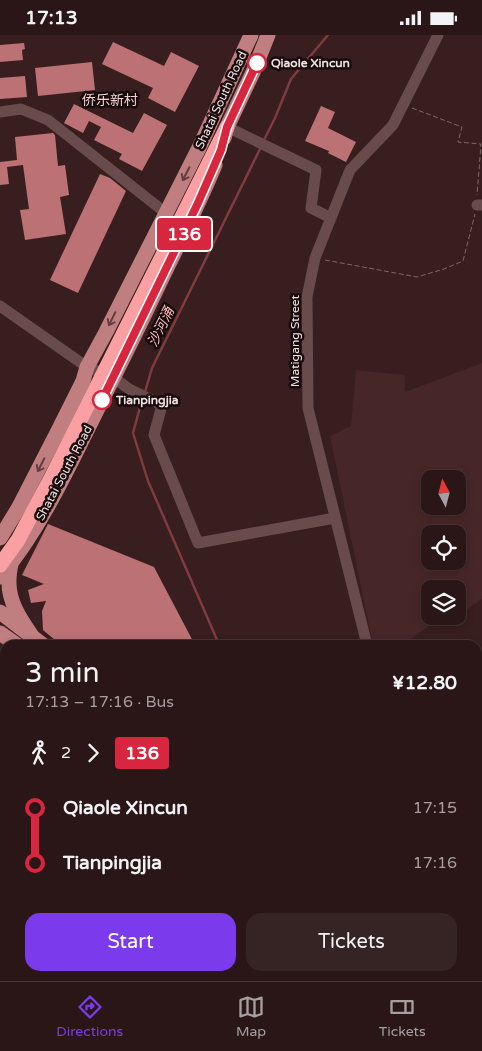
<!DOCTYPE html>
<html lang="en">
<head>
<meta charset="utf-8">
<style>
  :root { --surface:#2a1616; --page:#362323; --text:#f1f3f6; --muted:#a59fa1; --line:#463535; --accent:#7c3aed }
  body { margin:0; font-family:"Varela Round","Noto Sans SC",sans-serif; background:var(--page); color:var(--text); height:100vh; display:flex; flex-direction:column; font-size:19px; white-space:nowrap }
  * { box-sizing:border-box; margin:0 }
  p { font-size:16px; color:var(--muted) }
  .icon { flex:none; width:28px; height:28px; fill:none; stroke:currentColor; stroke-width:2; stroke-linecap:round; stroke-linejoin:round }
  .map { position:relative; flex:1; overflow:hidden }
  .details { position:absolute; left:0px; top:605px; width:482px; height:341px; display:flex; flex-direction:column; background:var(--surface); border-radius:15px 15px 0 0; box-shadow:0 2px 8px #0003,0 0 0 1px var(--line) }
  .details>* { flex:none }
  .badge { padding:0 10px; border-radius:4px; font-size:18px; line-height:32px }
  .needle { width:32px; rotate:353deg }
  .fabs { position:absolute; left:421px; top:435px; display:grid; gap:10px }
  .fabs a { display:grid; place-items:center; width:45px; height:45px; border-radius:10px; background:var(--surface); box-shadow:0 2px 8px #0003,0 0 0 1px var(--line); font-size:25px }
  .map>.badge { position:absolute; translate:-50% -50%; box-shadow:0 0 0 2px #fff }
  .legs { display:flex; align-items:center; gap:8px; height:55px; padding:0 25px; font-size:16px }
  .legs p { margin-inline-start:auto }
  .headline { display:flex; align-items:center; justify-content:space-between; height:85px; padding:0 25px }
  h1 { font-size:28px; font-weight:600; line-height:38px }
  .action { display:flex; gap:10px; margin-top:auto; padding:10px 25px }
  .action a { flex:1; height:58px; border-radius:15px; background:var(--accent); color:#fff; font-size:20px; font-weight:600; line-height:58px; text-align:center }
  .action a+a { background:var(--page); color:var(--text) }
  ul { padding:0 25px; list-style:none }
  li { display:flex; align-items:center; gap:18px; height:55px; font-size:19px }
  li i { display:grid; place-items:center; width:8px; height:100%; margin:0 6px; background:currentColor }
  li i::after { content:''; width:12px; height:12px; margin:-6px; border:4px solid; border-radius:50%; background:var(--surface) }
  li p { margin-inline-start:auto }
  li:first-child i { background:linear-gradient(#0000 50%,currentColor 0) }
  li:last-child i { background:linear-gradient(currentColor 50%,#0000 0) }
  .status { display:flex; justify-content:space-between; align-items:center; height:35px; padding:0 25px; background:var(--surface); direction:ltr }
  .status svg { height:14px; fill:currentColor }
  .tabs { display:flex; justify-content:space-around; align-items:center; height:70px; border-top:1px solid var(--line); background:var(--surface); font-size:14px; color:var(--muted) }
  .tabs a { display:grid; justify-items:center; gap:2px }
  .tabs .active { color:var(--accent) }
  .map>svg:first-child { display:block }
</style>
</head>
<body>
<div class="status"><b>17:13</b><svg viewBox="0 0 49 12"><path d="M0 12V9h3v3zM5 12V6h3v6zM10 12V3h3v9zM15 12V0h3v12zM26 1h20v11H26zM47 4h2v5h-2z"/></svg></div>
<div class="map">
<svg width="482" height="946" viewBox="0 0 482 946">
  <rect width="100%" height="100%" fill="#381e1e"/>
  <!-- built -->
  <path fill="#472627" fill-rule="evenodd" d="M482,328v236l-14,10 -10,-1v-19h-28v27h13l-41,29h-29l-43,-209 21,-10 5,-56 49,5v17zM430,444h28v27h-28zM430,499h28v27h-28z"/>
  <!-- forest -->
  <path fill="#753237" d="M478,908l4,4v34h-138l6,-5h128z"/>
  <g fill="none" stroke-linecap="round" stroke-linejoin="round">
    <!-- stream -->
    <path stroke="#7f3b3f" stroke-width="2.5" d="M263,107l12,-24 16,-39 37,-44
      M145,357l7,-24 109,-221
      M142,365l-9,33 15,48 70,161v3
      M0,810l5,-3"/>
  </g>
  <!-- building -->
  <path fill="#bc7274" d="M113,7l51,24 7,-14 28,14 -24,46 -27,-14 5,-10 -51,-24z
    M24,8l1,6 -3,1 1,10 -23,2v-17z
    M92,27l3,28 -57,6 -3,-28z
    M25,41l2,21 -27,2v-21z
    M74,69l59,29 11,-20 23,12 -25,46 -23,-12 3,-5 -28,-14 7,-13 -12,-6 -6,12 -19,-10z
    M321,71l14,6 -7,16 28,14 -10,20 -18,-9 1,-2 -24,-10z
    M53,98l2,2 3,31 7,-1 4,30 -9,2 6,37 -41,6 -5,-30 9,-1 -6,-44 -16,2 2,17 -9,1v-23l17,-2 -2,-23z
    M100,139l10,4 16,13 -48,102 -28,-13z
    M48,489l106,43 41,78h-134l-18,-15 -1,-19 4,-10 -15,2 -3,-13 16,-6 -22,-9z"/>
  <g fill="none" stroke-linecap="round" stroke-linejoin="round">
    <!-- path -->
    <path stroke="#7e6767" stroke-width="1" stroke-dasharray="5 2.5" stroke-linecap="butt" d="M412,73l50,19 -4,15 23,2 -4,51
      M325,225l92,17 27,-8 19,-8 12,-47
      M363,941l4,5
      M469,941l10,5
      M402,946l8,-4 6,-1"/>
    <!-- minor -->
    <path stroke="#694b4c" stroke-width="11" d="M0,77l21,-3 27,11 114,90
      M227,92l89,43 -5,38 20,10
      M477,170h5
      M0,271l87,61 26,10 16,12 33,16 -8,30 44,108 137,-25
      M367,610l-59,-237 -1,-111 8,-39 35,-88 43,-45 45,-90"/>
    <!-- major -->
    <path stroke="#c07e80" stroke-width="15" d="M224,103l3,-11 27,-57 14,-35
      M0,503l19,-31 39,-76 25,-50 4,-14 19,-35 94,-186 51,-111
      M11,529c-1,5 -2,11 -2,16 -1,22 12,40 23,56
      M0,542c45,-54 75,-124 107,-187 19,-37 37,-74 55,-112 18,-37 37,-74 53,-113
      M0,577l43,33
      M0,598l17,12
      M478,770l4,-4
      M282,946l5,-5"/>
    <!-- highway -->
    <path stroke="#faa0a2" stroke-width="15" d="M0,530l18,-25 33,-62 176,-351
      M478,787l4,-3
      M478,808l4,-4
      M297,946l5,-5
      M318,946l5,-5"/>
  </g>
  <!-- one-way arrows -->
  <defs><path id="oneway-shaft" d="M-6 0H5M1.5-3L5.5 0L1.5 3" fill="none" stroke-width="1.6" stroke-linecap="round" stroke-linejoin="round" transform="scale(1.25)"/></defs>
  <g stroke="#633f40">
    <use href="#oneway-shaft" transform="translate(186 139) rotate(117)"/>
    <use href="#oneway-shaft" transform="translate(112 284) rotate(116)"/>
    <use href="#oneway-shaft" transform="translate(41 430) rotate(117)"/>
  </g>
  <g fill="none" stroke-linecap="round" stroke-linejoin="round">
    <defs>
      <path id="line-1" d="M102,365l96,-197 23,-53 6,-23 30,-64"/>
    </defs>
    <!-- line-1 casing -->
    <use href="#line-1" stroke="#fff" stroke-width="11"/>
    <!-- line-1 -->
    <use href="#line-1" stroke="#d7263d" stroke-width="8"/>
  </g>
  <!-- markers -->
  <g fill="#fff" stroke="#d7263d" stroke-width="2.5">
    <circle cx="257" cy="28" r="9"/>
    <circle cx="102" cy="365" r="9"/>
  </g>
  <g text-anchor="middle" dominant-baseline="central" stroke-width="5" stroke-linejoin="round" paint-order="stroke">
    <!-- stop labels -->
    <g font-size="12" font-weight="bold" fill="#f3e1e1" stroke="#170b0c" text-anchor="start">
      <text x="271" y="28">Qiaole Xincun</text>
      <text x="116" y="365">Tianpingjia</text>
    </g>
    <!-- street labels -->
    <g font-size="12" fill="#f3e1e1" stroke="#170b0c">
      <text transform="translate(221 65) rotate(-65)">Shatai South Road</text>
      <text transform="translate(295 306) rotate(-90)">Matigang Street</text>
      <text transform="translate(64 438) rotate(-62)">Shatai South Road</text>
    </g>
    <!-- neighbourhood labels -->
    <g font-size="14" fill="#f5d1d1" stroke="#170b0c">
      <text x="110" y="65">侨乐新村</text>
    </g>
    <!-- water labels -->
    <g font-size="14" font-style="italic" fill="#fcbcbc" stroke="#170b0c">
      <text transform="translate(161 292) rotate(-64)">沙河涌</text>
    </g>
  </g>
</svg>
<div class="fabs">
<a><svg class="needle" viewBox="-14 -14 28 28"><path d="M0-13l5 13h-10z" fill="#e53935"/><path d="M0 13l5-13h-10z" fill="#a59fa1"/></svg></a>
<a><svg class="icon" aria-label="locate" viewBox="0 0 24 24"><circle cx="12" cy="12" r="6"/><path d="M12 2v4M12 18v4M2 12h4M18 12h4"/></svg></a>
<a><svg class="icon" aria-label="layers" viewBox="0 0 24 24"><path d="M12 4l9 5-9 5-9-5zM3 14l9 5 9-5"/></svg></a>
</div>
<b class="badge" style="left:184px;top:199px;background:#d7263d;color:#fff">136</b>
<section class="details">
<div class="headline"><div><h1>3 min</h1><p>17:13 – 17:16 · Bus</p></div><b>¥12.80</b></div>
<div class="legs"><svg class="icon" aria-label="walk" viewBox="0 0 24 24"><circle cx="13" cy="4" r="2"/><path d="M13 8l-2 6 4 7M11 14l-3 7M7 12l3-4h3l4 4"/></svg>2<svg class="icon" aria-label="forward" viewBox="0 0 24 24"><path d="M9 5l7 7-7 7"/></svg><b class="badge" style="background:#d7263d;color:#fff">136</b></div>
<ul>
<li><i style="color:#d7263d"></i><b>Qiaole Xincun</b><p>17:15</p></li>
<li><i style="color:#d7263d"></i><b>Tianpingjia</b><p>17:16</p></li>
</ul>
<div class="action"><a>Start</a><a>Tickets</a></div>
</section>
</div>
<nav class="tabs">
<a class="active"><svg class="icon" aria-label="directions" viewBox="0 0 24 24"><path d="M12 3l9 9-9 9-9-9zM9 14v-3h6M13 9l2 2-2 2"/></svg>Directions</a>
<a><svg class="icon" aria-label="map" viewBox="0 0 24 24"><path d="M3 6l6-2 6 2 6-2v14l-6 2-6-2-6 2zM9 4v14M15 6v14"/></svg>Map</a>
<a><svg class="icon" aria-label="tickets" viewBox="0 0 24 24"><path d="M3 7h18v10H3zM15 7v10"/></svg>Tickets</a>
</nav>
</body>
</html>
